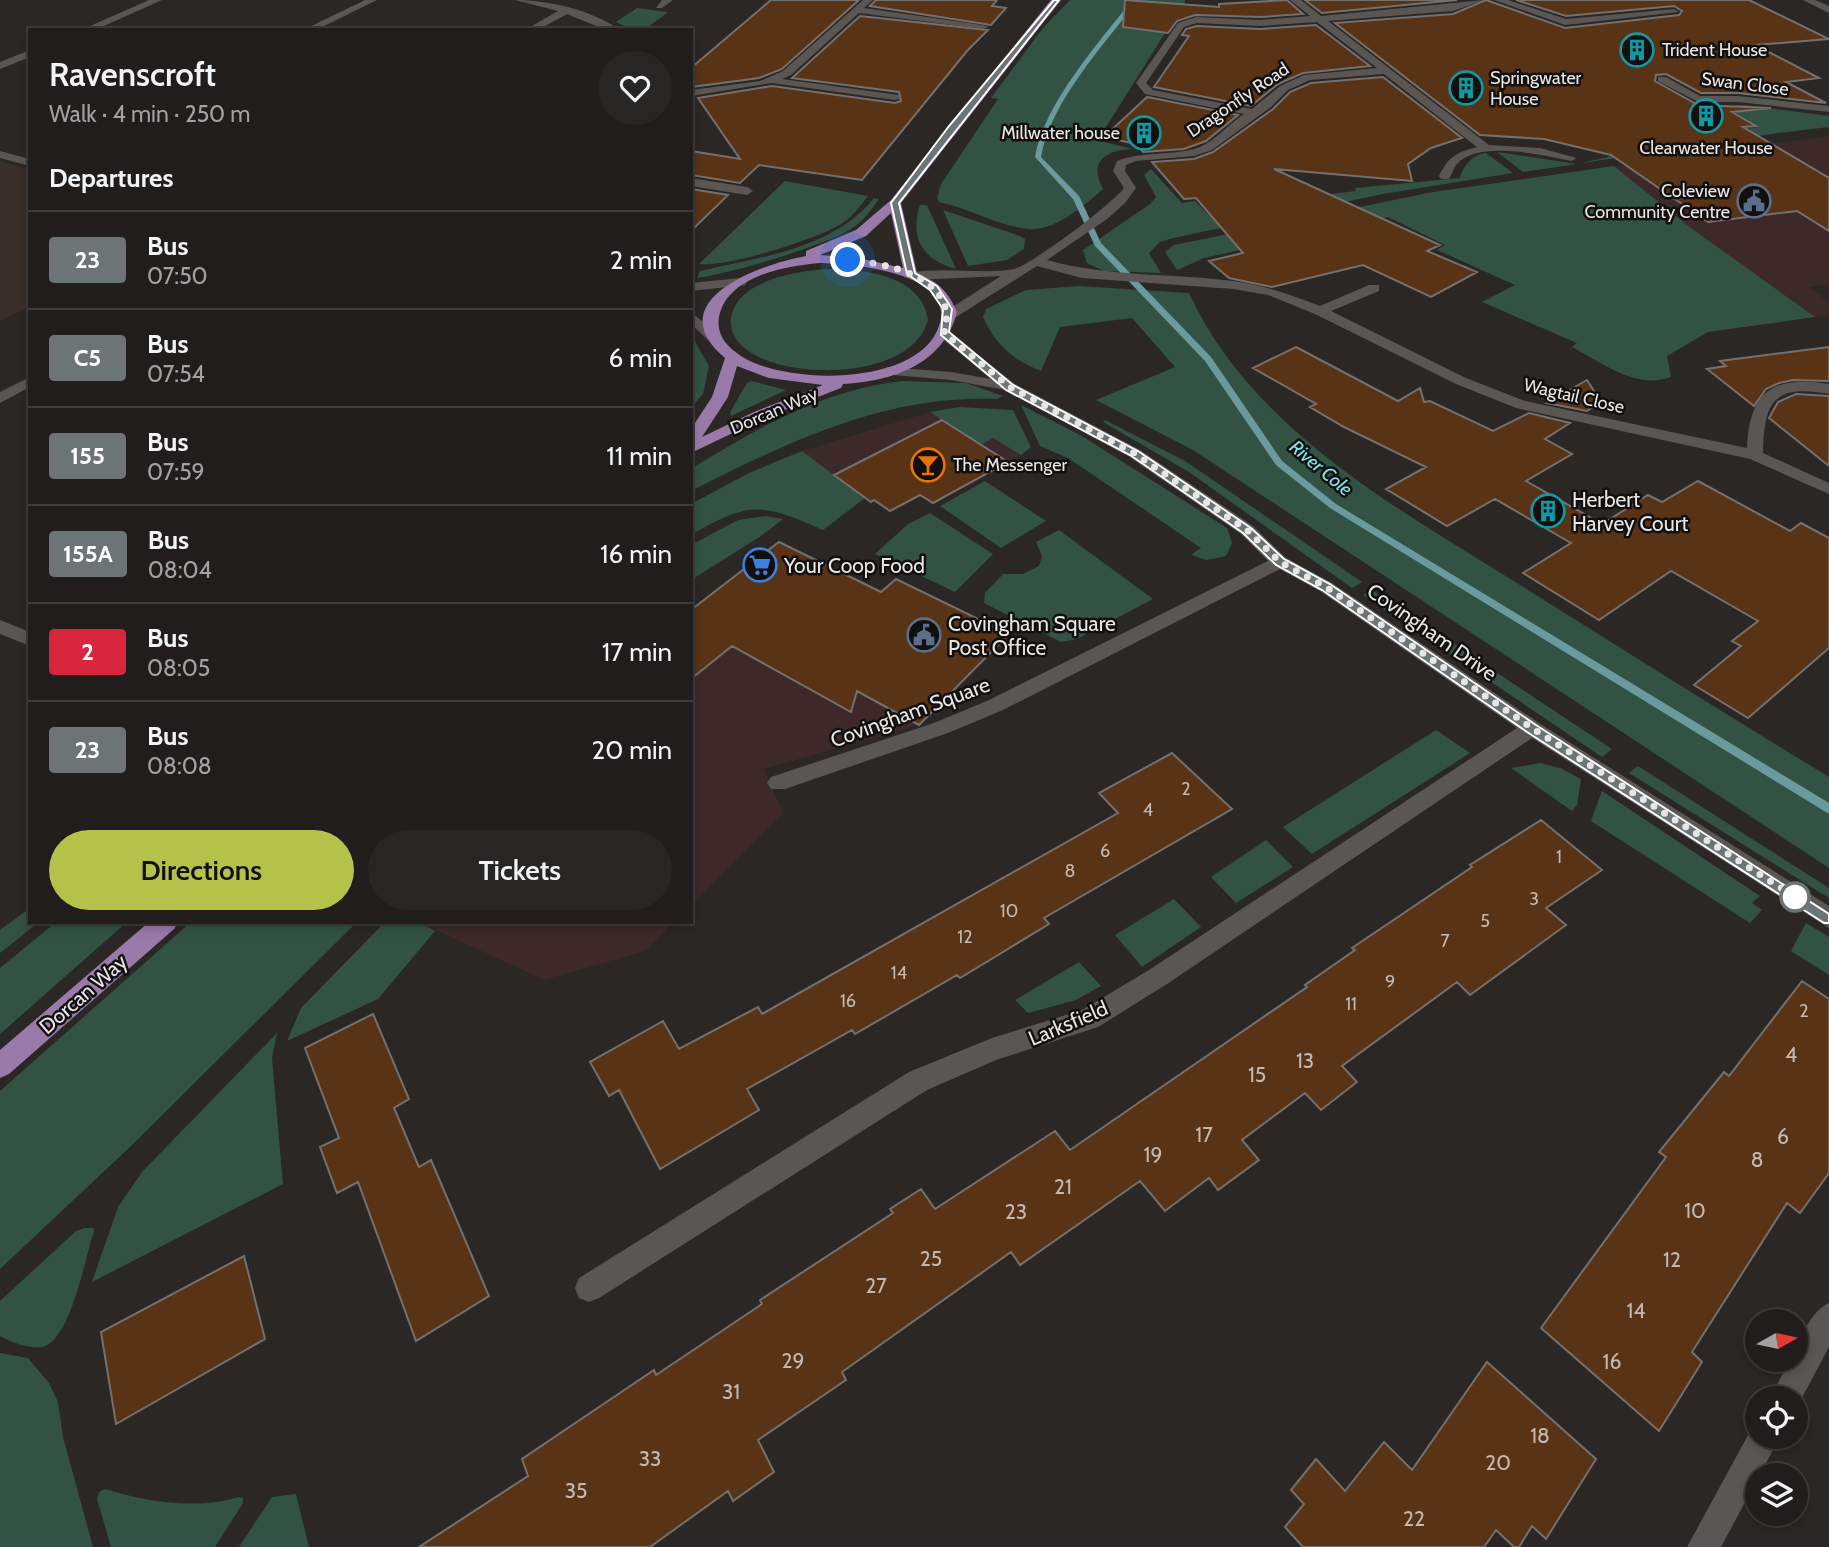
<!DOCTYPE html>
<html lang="en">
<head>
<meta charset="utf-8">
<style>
  :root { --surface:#201d1c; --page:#282625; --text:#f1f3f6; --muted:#a2a2a3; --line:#3d3b3b; --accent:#b5c249 }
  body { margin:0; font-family:Cabin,sans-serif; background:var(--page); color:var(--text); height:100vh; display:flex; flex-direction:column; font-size:26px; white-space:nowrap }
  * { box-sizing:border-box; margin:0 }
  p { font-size:23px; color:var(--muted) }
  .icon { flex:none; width:38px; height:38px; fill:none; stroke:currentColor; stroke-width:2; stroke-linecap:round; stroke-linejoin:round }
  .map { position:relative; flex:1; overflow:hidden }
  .panel { position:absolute; left:28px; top:28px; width:665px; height:896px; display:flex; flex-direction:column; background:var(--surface); border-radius:0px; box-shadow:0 4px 10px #0003,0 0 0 2px var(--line) }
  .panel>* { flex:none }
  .badge { padding:0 14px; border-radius:5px; font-size:24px; line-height:46px }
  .needle { width:46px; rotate:81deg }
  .buttons { position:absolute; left:1745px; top:1309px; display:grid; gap:14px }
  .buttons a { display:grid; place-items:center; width:63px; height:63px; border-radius:50%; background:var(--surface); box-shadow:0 4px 10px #0003,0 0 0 2px var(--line); font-size:35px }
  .you { position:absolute; width:35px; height:35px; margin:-18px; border:5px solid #fff; border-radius:50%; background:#1a73e8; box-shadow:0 0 0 10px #1a73e833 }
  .map>.badge { position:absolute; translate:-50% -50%; box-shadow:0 0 0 4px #fff }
  h2 { padding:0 21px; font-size:26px; line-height:63px }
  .round { display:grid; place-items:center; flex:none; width:74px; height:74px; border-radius:37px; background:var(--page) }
  .headline { display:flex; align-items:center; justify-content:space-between; height:119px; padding:0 21px }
  h1 { font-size:33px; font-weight:600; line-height:52px }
  .button { display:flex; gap:14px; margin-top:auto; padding:14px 21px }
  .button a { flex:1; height:80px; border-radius:42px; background:var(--accent); color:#111; font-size:28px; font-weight:600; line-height:80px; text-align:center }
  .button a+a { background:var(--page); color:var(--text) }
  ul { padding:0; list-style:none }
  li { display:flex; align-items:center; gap:21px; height:98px; padding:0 21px; border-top:2px solid var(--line) }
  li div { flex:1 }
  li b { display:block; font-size:26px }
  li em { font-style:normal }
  li .badge { min-width:77px; font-weight:700; text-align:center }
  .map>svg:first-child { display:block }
</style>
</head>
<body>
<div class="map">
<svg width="1829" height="1547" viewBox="0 0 1829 1547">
  <rect width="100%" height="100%" fill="#2a2725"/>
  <!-- commercial -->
  <path fill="#3d292a" d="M1829,136v148l-20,3 20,15v13l-14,2 -128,-92 -73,-59z
    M930,412l12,8 51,18 28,17 -88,48 -13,-8 -30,16 -25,-13 -63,-47z
    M779,542l101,50 16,-13 23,146 -155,44 19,44 -92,92v-295z
    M419,922h255l-29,29 -101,29z"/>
  <!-- built -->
  <path fill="#382f2a" d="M0,161l30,9v136l-30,15z"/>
  <!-- green -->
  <path fill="#325244" d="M1070,0h115l-3,16 -8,3 -73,116 -1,6 33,8c-27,1 -45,12 -30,40 -18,16 -49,43 -75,40 -30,-3 -59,-21 -89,-27l-2,-4 4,-14 57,-85 -7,-1 52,-70z
    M637,8l31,4c-21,16 -26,24 -52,10z
    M1746,105l83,11v11c-103,11 -204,31 -306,45l-26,-20 80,12 31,-7 17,-11 134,-19 -34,-21z
    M1486,153l27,20 -130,21 -210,44 -13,4 -11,11 12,20 -57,-2 -17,-8 -4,-13 67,-46 6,-7 -12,-22 7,-6 31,34 13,-2 20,21 32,-4 67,-22 42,-5 -1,-3 105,-10c3,-13 12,-23 26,-25z
    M1614,166l73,59 128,92 -107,15 -41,24 4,21c-34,13 -69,-14 -99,-30l5,-4 -95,-41 33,-17 -78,-35 8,-5 -57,-28 -184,41 -27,12 -12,-18 9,-7 259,-53z
    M785,181l83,15c-8,11 -16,21 -27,28 -23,15 -116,44 -142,40z
    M874,198l5,1c-7,10 -15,21 -25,28 -25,18 -125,47 -157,51l3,-7c60,-14 133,-22 174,-73z
    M920,205h7l29,64c-33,-9 -47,-31 -36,-64z
    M943,210l77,26 5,3 -1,10 -17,11 -39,6z
    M825,269c37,0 97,5 103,51 -16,60 -139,61 -181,30 -10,-7 -18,-19 -16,-32 6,-38 64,-46 94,-49z
    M1079,286l110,7c66,143 220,221 347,302 97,61 195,122 293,182v91l-636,-418 -97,-50 79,-33 -43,-49 -72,9 -19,44c-27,-10 -46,-27 -58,-54l3,-8 40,-19z
    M691,335l18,31 -6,28 -12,14z
    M752,381l34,9 -55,26 -1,-4 17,-29z
    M902,381l64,2 37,13 -6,3c-111,-5 -209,43 -306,92v-22c66,-41 132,-79 211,-88z
    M1021,405l61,31 145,92 5,15 -6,13 -19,4 -16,-5 10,-7 -133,-90 -28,-12z
    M960,407l53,3 18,37 -10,8 -28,-17 -13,7 -50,-33z
    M1105,420l80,41 177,121 -10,6 -163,-116 -86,-50z
    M802,451l63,47 -42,32c-62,-27 -73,-29 -132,5v-31l58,-31z
    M985,481l61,40 -45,27 -61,-42z
    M930,513l63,41 -38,38 -80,-38 33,-30z
    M766,516l17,3 -22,17 -70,44v-35l47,-25z
    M1059,530l94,69 -76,40 -16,3 -77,-39 1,-10 18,-19h20l16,-8 3,-10 -6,-14z
    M1372,590l240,159 -10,8 -239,-162z
    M1436,730l34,23 -158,101 -29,-27z
    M1540,763l20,5 21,11 -4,26 -5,6 -61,-43z
    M1638,766l191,122v10l-200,-125z
    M1602,791l158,105 -8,7 10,7 -12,13 -159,-102z
    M1266,840l27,27 -57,36 -25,-26z
    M1174,899l27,28 -59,40 -27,-32z
    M30,908v14h9l-39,31v-23z
    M56,922h71l-127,112v-66z
    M191,922h166l-226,224 -131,123v-178z
    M385,922h34l16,9 -57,68 -91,42 14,-33z
    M1806,923l23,14v38l-38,-24z
    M1079,962l22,24 -25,14 -48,13 -13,-13z
    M277,1033l-5,25 11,126 -191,98 26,-75 24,-35z
    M84,1228h9l1,3c-9,26 -23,110 -52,116 -13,2 -31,-5 -42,-11v-35l76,-70z
    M0,1353l28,5 21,25 9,19 5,35 30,110h-93z
    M105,1489c42,13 91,21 134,8l4,1v5l-28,44h-104l-14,-48 2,-7z
    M296,1494l13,53h-70l33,-50z"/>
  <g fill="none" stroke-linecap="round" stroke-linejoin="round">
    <!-- stream -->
    <path fill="#6b9a9e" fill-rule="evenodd" d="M1132,0h6c-33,44 -88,102 -97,157l38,39 22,47 110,114 71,104 54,43 493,299v11l-499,-306 -54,-43 -71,-104 -110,-115 -22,-47 -38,-42c9,-54 64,-114 97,-157z"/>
  </g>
  <!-- building -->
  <path fill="#583316" stroke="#74706e" stroke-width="2" d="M771,0h88l-77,69 -23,9 -68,9v-19z
    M876,0h121l-5,6 14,2 -15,17 -121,-19z
    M1125,0l94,7v-3l68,-4 16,14 -43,3 -65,-2 -18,6 -9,12 -45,-6z
    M1305,0h152l-135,13z
    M1486,0l79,28 114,-13 3,-4 -8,-5 -108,10 -50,-16h233l80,39 -74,6 64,33 -33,4 40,21 -88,-10h-37l-35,-19 -10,1 -1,6 43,24 73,3 -39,4 24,14 -13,1 86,51v53l-32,-20 -89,11 -97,-67 -67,-16 -64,-4 -145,-112 118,-9z
    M860,16l128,14 -21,21 -105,129 -103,-15 -19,18 -49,-8v-24l49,8 -42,-61 74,-12 123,17 6,-2 -2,-9 -107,-14z
    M1316,25l54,41 -67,7 -25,11 -27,22 -97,-19 35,-51 -7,-1 4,-6 11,-3 63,3z
    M1383,77l79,61 -31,10 -23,16 4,17 -138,-12 166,76 -13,6 50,21 -46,25 -68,-32 -91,22 -43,-9 -20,-17 34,-8 -47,-55 -12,1 -32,-37 42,-3 19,-7 60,-43 17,-17 21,-9z
    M1147,97l91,18 -32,26 -22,8 -41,3 -7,-8 -32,-7z
    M691,189l37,6 -37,36z
    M1296,347l102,54 22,-13 4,14 6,-1 63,30 36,-18 41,10 -25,16 27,15 -46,27 76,43 46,-29 14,7 36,-21 92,50 11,-8 28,15v110l-81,70 -54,-33 47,-39 -9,-5 26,-20 -87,-50 -72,49 -76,-47 48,-30 -76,-44 -48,27 -61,-37 40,-22 -82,-40 -34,-20 6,-3 -63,-36z
    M1829,347v34l-36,-1 -14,3 -13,6 -12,17 -47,-37 19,-3 -6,-5z
    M1587,380l14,22 -14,9 -40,-8z
    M1796,394l33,2v70l-60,-48 9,-16z
    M942,420l66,42 -75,41 -13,-8 -30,16 -16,-11 -3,2 -37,-27z
    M779,542l102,50 15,-13 113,55 -90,91 -62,-34 -6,21 -119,-66 -41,33v-69z
    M1172,753l60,56 -188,109 5,6 -89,54 -3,-3 -102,59 -3,-4 -105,59 12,21 -99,59 -41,-79 -10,6 -19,-34 73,-41 16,28 79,-42 4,7 356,-201 -19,-20z
    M1541,820l61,50 -56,38 20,17 -96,70 -13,-13 -115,84 15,16 -36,28 -16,-17 -63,47 17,20 -41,30 -9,-12 -44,33 -25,-30 -120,84 -9,-13 -169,120 4,8 -88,60 16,32 -41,29 -5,-10 -78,56h-231l109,-71 -6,-17 132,-89 2,5 106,-71 -2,-4 133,-87 -3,-4 31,-20 14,20 120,-78 15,19 237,-163 -2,-2 50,-35 -3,-2 120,-81 -2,-2z
    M1802,981l27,18v174l-29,40 -13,-10 -95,149 10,10 -43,69 -118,-103 125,-171 -7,-5 65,-80 5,4z
    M373,1014l36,85 -15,9 25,59 12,-7 58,136 -73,45 -58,-159 -21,11 -17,-46 19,-9 -34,-90z
    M244,1256l21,83 -149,85 -15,-92z
    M1487,1362l109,97 -50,80 -14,-13 -13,21h-5l-18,-17 -12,17h-181l-18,-20 19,-23 -13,-14 25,-31 29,32 39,-49 28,28z"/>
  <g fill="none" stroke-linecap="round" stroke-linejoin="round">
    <!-- minor -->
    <path fill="#595654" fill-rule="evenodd" d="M149,0h13l-67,30h-14z
      M365,0h12l-61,30h-13z
      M515,0c34,0 77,10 105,30h-14l-39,-16 -29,16h-13l33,-19z
      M662,0h11l-11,8h-6z
      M863,0h10l-9,8 125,18 -5,3 -125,-16 -68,62 -9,4 117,16v4l-4,1 -123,-17 -81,13v-6l69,-9 23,-10z
      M1290,0h11l20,16 163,-16 -31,11 -125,10 161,124 51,3 37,10 -6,3c-27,-6 -93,-21 -114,3 -3,3 -5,10 -8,15h-8l-2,-3c9,-19 18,-24 38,-29l-93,-73 -74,6 -22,10 -17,17 -59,43 -18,6 -58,5 -10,4 -1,6 11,17 -11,15 -18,16 -60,41c60,17 123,13 186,21 30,4 58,14 87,25l49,-21h10v6l-48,20 135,67 59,23 222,47c2,-57 27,-73 82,-64v10c-54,-10 -65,6 -66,59l66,30v11l-79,-35 -234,-51 -60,-24 -141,-70 -47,-19 -35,-6 -151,-11 -45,-12 -84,53h-10v-6l58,-37 -86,4 -5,-1v-6c31,-7 76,2 104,-4 19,-5 98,-65 110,-81l-11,-17 4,-10c25,-10 51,-5 77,-12 19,-5 33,-24 50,-35l-99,-20 -9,-11 42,-60 18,-6 64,3 50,-4zM1317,22l60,46 -73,7 -24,11 -28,23 -99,-19 -7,-7 38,-56 13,-4 63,3z
      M1494,0h14l58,19 108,-10 5,3 -114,13z
      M1803,0h12l14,6v7z
      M30,50v7l-30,12v-7z
      M1658,77h8l34,19h38l91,10v6l-91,-10h-40l-40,-21z
      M0,151l30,8v7l-30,-8z
      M691,178l56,9 6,4 -6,4 -56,-9z
      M740,278l7,4 -2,3 -54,6v-8z
      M691,312l28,23v6h-10l-18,-17z
      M944,329l71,55 125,66 113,76 33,32 46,25 207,140 290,183v22l-297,-190 -365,246 -69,43 -102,33 -69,30 -328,208 -10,4 -10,-4 -4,-10 4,-10 330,-206 83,-34 90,-28 67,-40 368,-242 -197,-137 -40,-22 -277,141 -55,23 -163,56h-14l-4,-6 4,-6 163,-54 55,-23 279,-139 -27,-27 -113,-78 -123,-66 -54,-10 -69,-6 -2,-3 7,-4 64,5 40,7 -52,-43v-6z
      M30,377v10l-30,16v-11z
      M0,620l30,12v14l-30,-12z
      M1829,1303v44l-33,62v-11h-26l20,-38h6c0,-19 16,-50 33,-57z
      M1757,1424v13h23l-59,110h-34l66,-121z"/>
    <!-- major -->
    <path fill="#997aaa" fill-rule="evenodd" d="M1051,0h10l-160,203 16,70c21,9 31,18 40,39 -14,53 -64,69 -114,72l-2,4 -77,30 -73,35v-24l21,-32 13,-39c-68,-57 36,-94 81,-102v-5l50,-21 35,-30zM891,213l12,55 -45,-10 -38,-3 46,-19zM820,263c35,1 144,10 117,68 -25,55 -152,54 -196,25 -14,-9 -25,-21 -22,-39 8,-41 66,-51 101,-54zM737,366l32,12 54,7 -69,27 -52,25 26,-40z
      M149,922h29l-4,7 -165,145 -9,4v-28z"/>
  </g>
  <!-- line -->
  <path fill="#6c7476" stroke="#fff" stroke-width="2" d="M1054,0h5l-160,203 16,70 22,13 15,23 -3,23 64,53 125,66 113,77 33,31 46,25 206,141 293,189v9h-5l-297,-191 -205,-142 -46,-25 -33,-32 -113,-78 -124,-65 -65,-55 2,-26 -13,-19 -23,-16 -16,-71 58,-77z"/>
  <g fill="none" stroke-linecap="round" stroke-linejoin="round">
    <!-- walk -->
    <path stroke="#e8e6e5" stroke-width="7" stroke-dasharray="0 12.6" d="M848,260c39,3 113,18 96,73l66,54 124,66 113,77 33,32 46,25 206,141 263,169"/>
  </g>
  <!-- icons -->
  <defs>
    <symbol id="building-ring" viewBox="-11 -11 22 22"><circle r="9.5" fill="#11100f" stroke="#0f9aa8" stroke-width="1.5"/><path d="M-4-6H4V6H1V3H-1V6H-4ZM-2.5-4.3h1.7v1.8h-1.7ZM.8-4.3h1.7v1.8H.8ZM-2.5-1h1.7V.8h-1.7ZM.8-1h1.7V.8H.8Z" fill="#0f9aa8"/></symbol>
    <symbol id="civic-ring" viewBox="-11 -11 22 22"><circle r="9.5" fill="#11100f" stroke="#5c6f8a" stroke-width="1.5"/><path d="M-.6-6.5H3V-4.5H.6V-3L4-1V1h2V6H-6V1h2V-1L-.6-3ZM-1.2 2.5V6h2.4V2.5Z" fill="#5c6f8a"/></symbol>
    <symbol id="bar-ring" viewBox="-11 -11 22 22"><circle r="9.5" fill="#11100f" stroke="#e8710a" stroke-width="1.5"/><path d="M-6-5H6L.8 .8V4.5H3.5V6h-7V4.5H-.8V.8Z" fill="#e8710a"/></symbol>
    <symbol id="supermarket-ring" viewBox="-11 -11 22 22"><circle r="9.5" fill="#11100f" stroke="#3f7fe0" stroke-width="1.5"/><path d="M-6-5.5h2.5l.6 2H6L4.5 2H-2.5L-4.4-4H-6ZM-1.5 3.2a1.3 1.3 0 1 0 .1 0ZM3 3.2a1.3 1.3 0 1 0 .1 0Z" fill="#3f7fe0"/></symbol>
  </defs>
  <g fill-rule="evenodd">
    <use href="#building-ring" x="1618" y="31" width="38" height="38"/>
    <use href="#building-ring" x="1447" y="69" width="38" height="38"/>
    <use href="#building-ring" x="1687" y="97" width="38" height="38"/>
    <use href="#building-ring" x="1125" y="114" width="38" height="38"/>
    <use href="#civic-ring" x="1735" y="182" width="38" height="38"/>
    <use href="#bar-ring" x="909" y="446" width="38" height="38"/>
    <use href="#building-ring" x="1529" y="492" width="38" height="38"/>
    <use href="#supermarket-ring" x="741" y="546" width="38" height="38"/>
    <use href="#civic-ring" x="905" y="616" width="38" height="38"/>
  </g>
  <!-- markers -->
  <circle fill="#fff" stroke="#6c7476" stroke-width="3.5" cx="1795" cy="897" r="14"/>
  <g text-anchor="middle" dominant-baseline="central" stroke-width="5" stroke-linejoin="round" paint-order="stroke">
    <!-- far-poi labels -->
    <g font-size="18" fill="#e8e6e5" stroke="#11100f" text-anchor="start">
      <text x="1662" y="50">Trident House</text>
      <text x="1490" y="78">Springwater<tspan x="1490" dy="21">House</tspan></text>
      <text x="1120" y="133" text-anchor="end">Millwater house</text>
      <text x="1706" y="148" text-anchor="middle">Clearwater House</text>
      <text x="1730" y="191" text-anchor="end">Coleview<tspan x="1730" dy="21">Community Centre</tspan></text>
      <text x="953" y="465">The Messenger</text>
    </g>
    <!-- far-street labels -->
    <g font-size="18" fill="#e8e6e5" stroke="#11100f">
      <text transform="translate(1745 84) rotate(7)">Swan Close</text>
      <text transform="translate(1238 100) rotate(-34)">Dragonfly Road</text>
      <text transform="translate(1574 396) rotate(13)">Wagtail Close</text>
      <text transform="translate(774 411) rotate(-23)">Dorcan Way</text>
    </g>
    <!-- number labels -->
    <g font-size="18" fill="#c4b9b1">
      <text x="1186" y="789">2</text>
      <text x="1148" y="810">4</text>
      <text x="1105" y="851">6</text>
      <text x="1559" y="857">1</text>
      <text x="1070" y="871">8</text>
      <text x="1534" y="899">3</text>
      <text x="1009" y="911">10</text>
      <text x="1485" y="921">5</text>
      <text x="965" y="937">12</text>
      <text x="1445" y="941">7</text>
      <text x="899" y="973">14</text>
      <text x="1390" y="982">9</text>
      <text x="848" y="1001">16</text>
      <text x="1351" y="1004">11</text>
      <text x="1804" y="1011">2</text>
    </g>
    <!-- far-water labels -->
    <g font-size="19" font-style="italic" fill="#7de7ef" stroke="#11100f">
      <text transform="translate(1321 468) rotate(40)">River Cole</text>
    </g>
    <!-- poi labels -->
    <g font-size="21" fill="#e8e6e5" stroke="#11100f" text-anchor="start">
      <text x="1572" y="499">Herbert<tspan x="1572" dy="24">Harvey Court</tspan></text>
      <text x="784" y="565">Your Coop Food</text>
      <text x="948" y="623">Covingham Square<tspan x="948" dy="24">Post Office</tspan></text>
    </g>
    <!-- street labels -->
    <g font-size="21" fill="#e8e6e5" stroke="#11100f">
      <text transform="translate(1432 632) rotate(35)">Covingham Drive</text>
      <text transform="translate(910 712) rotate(-20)">Covingham Square</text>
      <text transform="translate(83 994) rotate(-41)">Dorcan Way</text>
      <text transform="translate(1068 1023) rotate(-23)">Larksfield</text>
    </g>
    <!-- near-number labels -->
    <g font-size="21" fill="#c4b9b1">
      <text x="1791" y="1054">4</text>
      <text x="1305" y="1060">13</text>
      <text x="1257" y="1074">15</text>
      <text x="1204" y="1134">17</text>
      <text x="1783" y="1136">6</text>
      <text x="1153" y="1154">19</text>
      <text x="1757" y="1159">8</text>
      <text x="1063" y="1186">21</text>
      <text x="1695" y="1210">10</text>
      <text x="1016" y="1211">23</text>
      <text x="931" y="1258">25</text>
      <text x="1672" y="1259">12</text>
      <text x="876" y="1285">27</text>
      <text x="1636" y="1310">14</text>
      <text x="793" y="1360">29</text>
      <text x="1612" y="1361">16</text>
      <text x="731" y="1391">31</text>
      <text x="1540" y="1435">18</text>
      <text x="650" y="1458">33</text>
      <text x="1498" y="1462">20</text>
      <text x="576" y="1490">35</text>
      <text x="1414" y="1518">22</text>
    </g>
  </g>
</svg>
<div class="buttons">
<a><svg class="needle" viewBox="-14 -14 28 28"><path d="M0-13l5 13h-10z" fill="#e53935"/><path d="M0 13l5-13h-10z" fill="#a2a2a3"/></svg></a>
<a><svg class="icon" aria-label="locate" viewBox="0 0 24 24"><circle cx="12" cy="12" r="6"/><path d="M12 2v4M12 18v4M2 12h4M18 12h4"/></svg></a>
<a><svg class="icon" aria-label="layers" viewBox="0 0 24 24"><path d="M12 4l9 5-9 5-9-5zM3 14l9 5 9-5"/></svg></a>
</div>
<div class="you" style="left:848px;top:260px"></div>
<section class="panel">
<div class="headline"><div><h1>Ravenscroft</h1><p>Walk · 4 min · 250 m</p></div><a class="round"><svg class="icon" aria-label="heart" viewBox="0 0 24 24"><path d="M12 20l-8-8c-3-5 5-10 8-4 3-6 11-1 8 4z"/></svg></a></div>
<h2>Departures</h2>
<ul>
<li><span class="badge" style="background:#6c7476;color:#fff">23</span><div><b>Bus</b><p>07:50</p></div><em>2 min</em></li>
<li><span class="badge" style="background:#6c7476;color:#fff">C5</span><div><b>Bus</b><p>07:54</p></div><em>6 min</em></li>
<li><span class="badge" style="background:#6c7476;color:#fff">155</span><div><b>Bus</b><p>07:59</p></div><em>11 min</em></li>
<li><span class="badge" style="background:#6c7476;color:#fff">155A</span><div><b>Bus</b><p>08:04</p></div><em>16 min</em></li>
<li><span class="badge" style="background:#d7263d;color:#fff">2</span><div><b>Bus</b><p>08:05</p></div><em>17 min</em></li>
<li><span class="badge" style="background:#6c7476;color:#fff">23</span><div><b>Bus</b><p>08:08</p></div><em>20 min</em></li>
</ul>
<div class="button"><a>Directions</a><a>Tickets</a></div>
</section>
</div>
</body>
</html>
